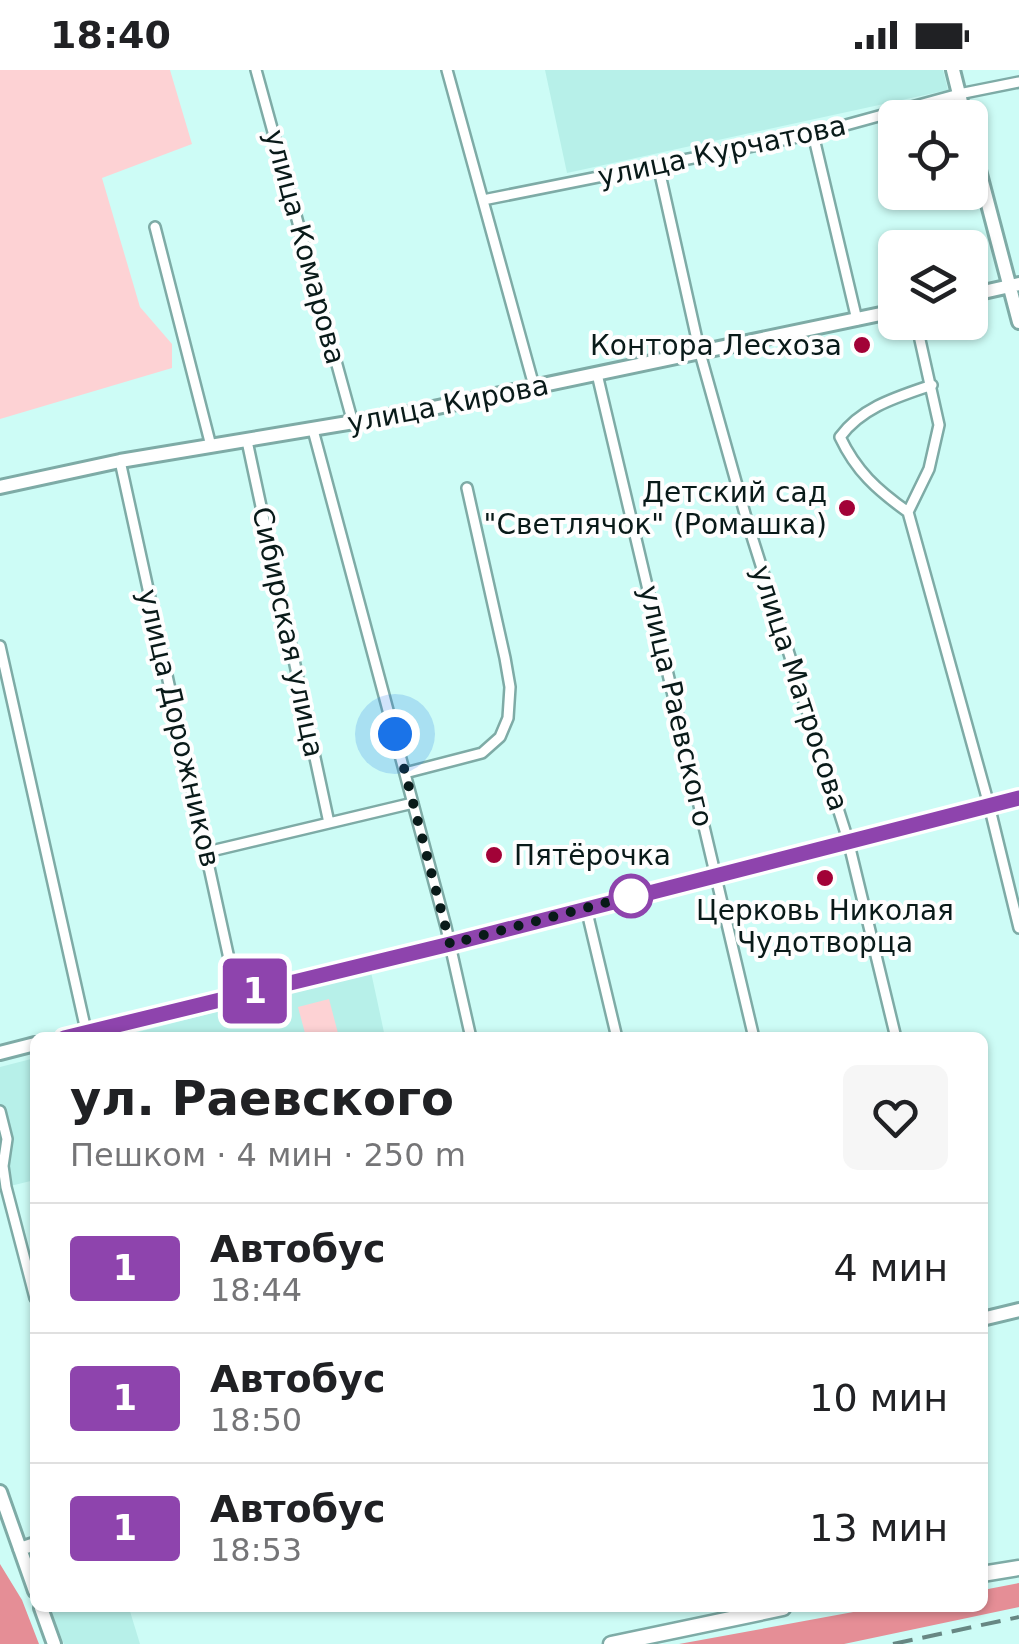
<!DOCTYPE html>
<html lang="ru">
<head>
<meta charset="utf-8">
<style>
  :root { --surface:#fff; --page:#f6f6f6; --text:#202124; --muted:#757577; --line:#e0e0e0 }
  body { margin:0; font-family:"DejaVu Sans",sans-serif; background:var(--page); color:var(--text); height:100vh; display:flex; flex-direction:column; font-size:38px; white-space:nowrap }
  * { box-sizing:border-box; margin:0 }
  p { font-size:32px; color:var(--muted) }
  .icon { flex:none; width:55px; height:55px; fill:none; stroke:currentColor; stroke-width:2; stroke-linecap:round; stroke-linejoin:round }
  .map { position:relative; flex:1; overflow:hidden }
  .details { position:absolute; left:30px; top:962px; width:958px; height:580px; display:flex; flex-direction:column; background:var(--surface); border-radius:15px; box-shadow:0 2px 8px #0004 }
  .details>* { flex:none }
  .badge { padding:0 20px; border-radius:8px; font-size:35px; line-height:65px }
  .buttons { position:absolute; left:878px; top:30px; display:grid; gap:20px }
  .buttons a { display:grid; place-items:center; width:110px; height:110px; border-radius:15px; background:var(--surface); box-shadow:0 2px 8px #0004; font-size:50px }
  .you { position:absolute; width:50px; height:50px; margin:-25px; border:8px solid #fff; border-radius:50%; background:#1a73e8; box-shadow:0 0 0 15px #1a73e833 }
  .map>.badge { position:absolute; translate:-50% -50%; box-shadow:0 0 0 5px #fff }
  .round { display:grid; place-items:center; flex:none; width:105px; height:105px; border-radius:15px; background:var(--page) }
  .head { display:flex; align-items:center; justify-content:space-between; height:170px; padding:0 40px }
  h1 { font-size:48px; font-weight:800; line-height:75px }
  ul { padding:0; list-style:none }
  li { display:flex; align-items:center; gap:30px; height:130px; padding:0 40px; border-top:2px solid var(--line) }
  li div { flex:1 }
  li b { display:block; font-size:38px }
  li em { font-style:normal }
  li .badge { min-width:110px; font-weight:700; text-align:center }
  .status { display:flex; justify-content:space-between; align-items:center; height:70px; padding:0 50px; background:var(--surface); direction:ltr }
  .status svg { height:28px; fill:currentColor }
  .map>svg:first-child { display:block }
</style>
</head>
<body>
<div class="status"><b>18:40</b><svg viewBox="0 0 49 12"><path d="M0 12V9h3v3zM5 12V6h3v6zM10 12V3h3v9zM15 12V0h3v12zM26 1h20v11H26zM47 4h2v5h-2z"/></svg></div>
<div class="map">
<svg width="1019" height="1574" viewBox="0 0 1019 1574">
  <rect width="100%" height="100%" fill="#cdfcf6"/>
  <!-- built -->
  <path fill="#b7f0e9" d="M545,0h398l5,20 -381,83z
    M371,902l14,65 -270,1z
    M35,988v122l-29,7 1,-43 -7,-33v-44z
    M49,1538h80l11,36h-76z"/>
  <!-- green -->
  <path fill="#fdd2d4" d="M0,0h170l22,74 -90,34 38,129 32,37v24l-172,51z
    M329,929l10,38h-33l-8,-30z"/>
  <!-- forest -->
  <path fill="#e58e96" d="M0,1494l22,36 17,44h-39z
    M1019,1513v24l-175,37h-165l196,-36h107l1,-18z"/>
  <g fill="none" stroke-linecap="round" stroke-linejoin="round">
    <defs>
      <path id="street" d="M256,0l97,353
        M447,0l87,316
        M813,64l44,186
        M658,95l42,188 47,168 101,319 48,198
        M483,130l330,-66 146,-40 60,-12
        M155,157l56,219
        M916,252l23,103 -10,44 -21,43 81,293 30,123
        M597,304l157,664
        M313,360l133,497 25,111
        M247,371l82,382
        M120,391l117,534
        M908,442c-31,-22 -52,-41 -68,-75 22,-30 57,-40 92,-52
        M0,576l87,389
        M405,703l77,-20 18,-16 8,-19 2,-31 -5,-29 -38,-170
        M207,782l206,-49
        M586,838l31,130
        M0,1041l7,28 -4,27 3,21 29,111"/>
      <path id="secondary" d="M953,0l12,48
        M970,66l49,186
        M970,225l49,-11
        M0,417l120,-26 294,-49 481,-101
        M63,968l387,-94 569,-147
        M0,983l35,-9
        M982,1249l37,-9
        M0,1422l35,99
        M20,1479l15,-5
        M41,1538l13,36"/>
      <path id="primary" d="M982,1504l37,-6
        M611,1574l172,-36"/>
    </defs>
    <!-- street casing -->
    <use href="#street" stroke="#7eaba6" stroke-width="14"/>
    <!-- secondary casing -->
    <use href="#secondary" stroke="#7eaba6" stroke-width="18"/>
    <!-- primary casing -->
    <use href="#primary" stroke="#7eaba6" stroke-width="19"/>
    <!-- street -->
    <use href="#street" stroke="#fff" stroke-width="9"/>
    <!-- secondary -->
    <use href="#secondary" stroke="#fff" stroke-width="12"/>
    <!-- primary -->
    <use href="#primary" stroke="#fff" stroke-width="14"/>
    <!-- rail -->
    <path stroke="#678783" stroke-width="4" stroke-dasharray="20 10" stroke-linecap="butt" d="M893,1574l126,-27"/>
  </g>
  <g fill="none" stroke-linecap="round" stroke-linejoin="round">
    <defs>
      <path id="line" d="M64,968l386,-94 569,-146"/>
    </defs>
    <!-- line casing -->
    <use href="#line" stroke="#fff" stroke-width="22"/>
    <!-- line -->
    <use href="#line" stroke="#8e44ad" stroke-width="15"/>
    <!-- walk -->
    <path stroke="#091a19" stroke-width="10" stroke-dasharray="0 18" d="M395,664l55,210 181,-48"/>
  </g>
  <!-- markers -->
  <g fill="#a20237" stroke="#fefefe" stroke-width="4">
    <circle cx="862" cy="275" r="10"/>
    <circle cx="847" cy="438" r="10"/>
    <circle cx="494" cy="785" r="10"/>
    <circle cx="825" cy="808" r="10"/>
  </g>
  <circle fill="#fff" stroke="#8e44ad" stroke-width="5" cx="631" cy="826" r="20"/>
  <g text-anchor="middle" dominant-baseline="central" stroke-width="8" stroke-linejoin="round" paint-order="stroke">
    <!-- street labels -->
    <g font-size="28" fill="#091a19" stroke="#fefefe">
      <text transform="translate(722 81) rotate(-12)">улица Курчатова</text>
      <text transform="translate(305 177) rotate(75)">улица Комарова</text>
      <text transform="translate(448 334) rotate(-11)">улица Кирова</text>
      <text transform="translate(288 562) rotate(78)">Сибирская улица</text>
      <text transform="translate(800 618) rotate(72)">улица Матросова</text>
      <text transform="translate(676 636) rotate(77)">улица Раевского</text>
      <text transform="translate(179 658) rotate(77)">улица Дорожников</text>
    </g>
    <!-- poi labels -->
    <g font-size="28" fill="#091a19" stroke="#fefefe" text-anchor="end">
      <text x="842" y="275">Контора Лесхоза</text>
      <text x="827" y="422">Детский сад<tspan x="827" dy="32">"Светлячок" (Ромашка)</tspan></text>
      <text x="514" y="785" text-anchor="start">Пятёрочка</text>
      <text x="825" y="840" text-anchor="middle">Церковь Николая<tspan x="825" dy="32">Чудотворца</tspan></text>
    </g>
  </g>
</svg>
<div class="buttons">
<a><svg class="icon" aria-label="locate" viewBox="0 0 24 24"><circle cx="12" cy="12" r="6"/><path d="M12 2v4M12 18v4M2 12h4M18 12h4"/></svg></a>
<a><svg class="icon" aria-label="layers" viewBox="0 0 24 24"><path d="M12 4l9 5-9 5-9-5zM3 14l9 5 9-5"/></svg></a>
</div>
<div class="you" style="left:395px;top:664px"></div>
<b class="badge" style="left:255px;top:921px;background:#8e44ad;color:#fff">1</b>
<section class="details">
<div class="head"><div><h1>ул. Раевского</h1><p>Пешком · 4 мин · 250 m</p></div><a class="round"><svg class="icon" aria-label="heart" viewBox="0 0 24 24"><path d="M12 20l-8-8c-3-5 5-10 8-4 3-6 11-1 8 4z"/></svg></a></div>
<ul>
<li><span class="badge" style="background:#8e44ad;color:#fff">1</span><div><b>Автобус</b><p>18:44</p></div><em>4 мин</em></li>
<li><span class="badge" style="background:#8e44ad;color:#fff">1</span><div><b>Автобус</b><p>18:50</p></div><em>10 мин</em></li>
<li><span class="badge" style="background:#8e44ad;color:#fff">1</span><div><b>Автобус</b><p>18:53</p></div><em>13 мин</em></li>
</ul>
</section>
</div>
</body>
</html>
